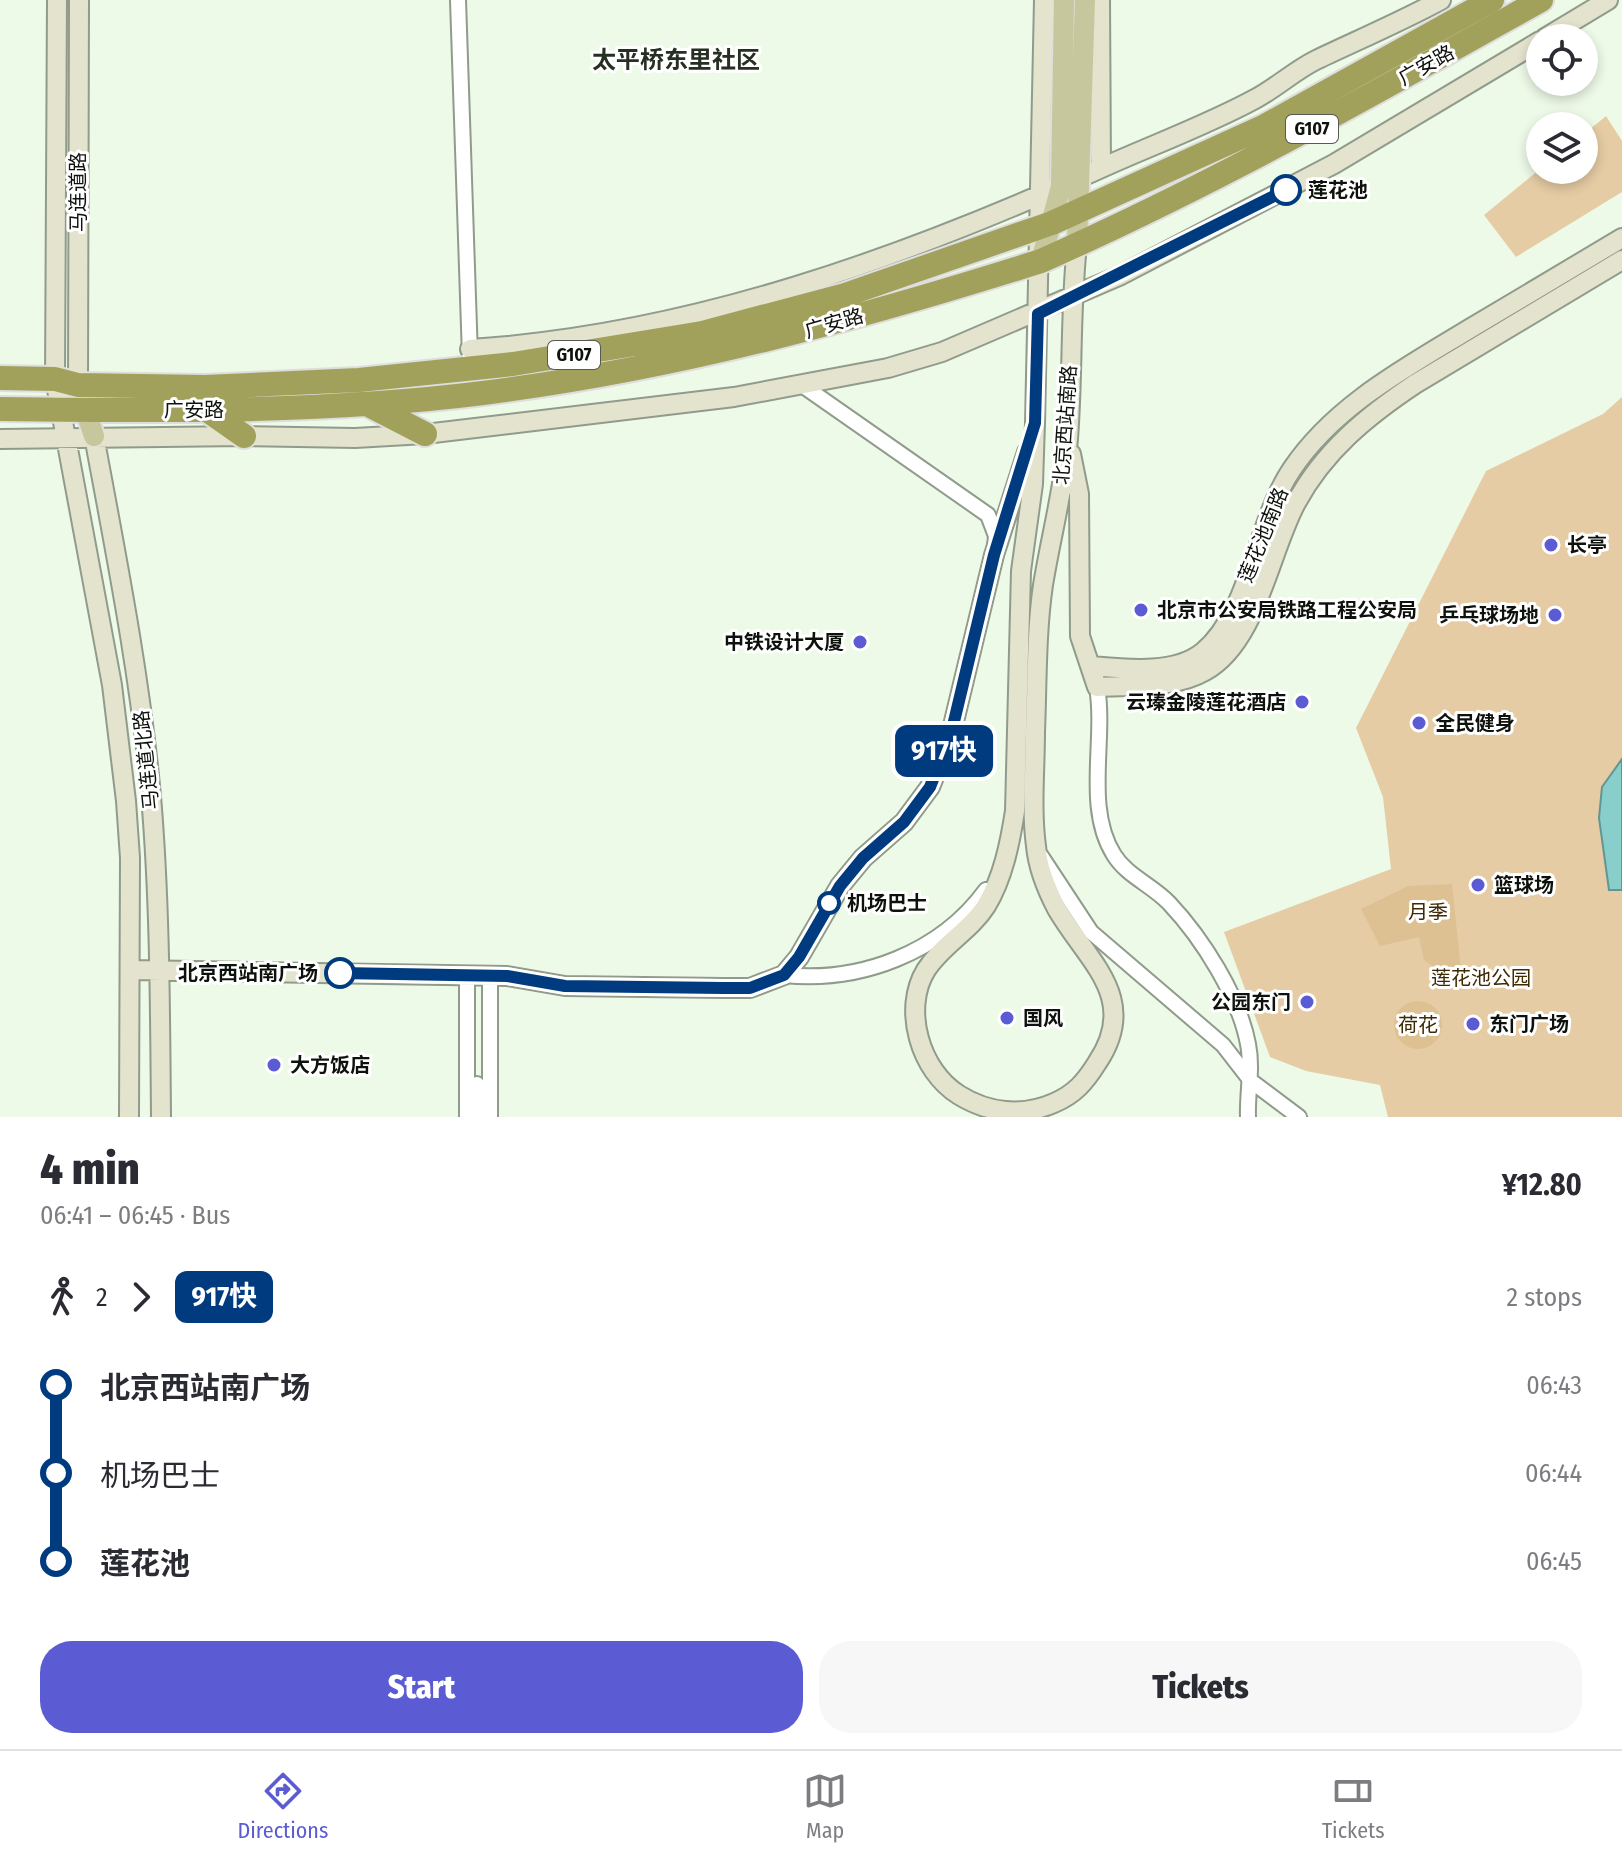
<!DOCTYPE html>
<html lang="en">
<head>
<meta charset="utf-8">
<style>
  :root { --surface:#fff; --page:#f7f7f7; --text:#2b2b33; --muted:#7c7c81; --line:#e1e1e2; --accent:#5b5bd3 }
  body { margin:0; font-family:"Fira Sans Condensed","Noto Sans SC",sans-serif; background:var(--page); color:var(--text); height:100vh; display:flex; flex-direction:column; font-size:30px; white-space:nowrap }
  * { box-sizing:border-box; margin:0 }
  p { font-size:26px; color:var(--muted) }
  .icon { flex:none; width:44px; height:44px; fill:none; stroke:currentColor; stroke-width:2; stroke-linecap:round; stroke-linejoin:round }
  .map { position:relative; height:1117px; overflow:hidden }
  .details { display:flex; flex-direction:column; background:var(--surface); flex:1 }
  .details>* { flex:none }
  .badge { padding:0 16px; border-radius:12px; font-size:28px; line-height:52px }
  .tools { position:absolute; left:1526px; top:24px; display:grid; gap:16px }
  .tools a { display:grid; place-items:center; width:72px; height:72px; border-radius:50%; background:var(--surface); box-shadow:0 4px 12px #0003; font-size:40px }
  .map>.badge { position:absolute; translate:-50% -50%; box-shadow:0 0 0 4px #fff }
  .legs { display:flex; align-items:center; gap:12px; height:88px; padding:0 40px; font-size:26px }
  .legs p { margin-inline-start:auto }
  .summary { display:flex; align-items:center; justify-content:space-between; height:136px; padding:0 40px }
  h1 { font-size:44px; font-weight:800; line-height:60px }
  .cta { display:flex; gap:16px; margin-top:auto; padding:16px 40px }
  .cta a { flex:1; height:92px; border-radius:32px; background:var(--accent); color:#fff; font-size:32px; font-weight:800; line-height:92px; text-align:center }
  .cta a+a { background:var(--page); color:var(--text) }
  ul { padding:0 40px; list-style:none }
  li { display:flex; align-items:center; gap:28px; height:88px; font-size:30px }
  li i { display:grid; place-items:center; width:12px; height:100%; margin:0 10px; background:currentColor }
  li i::after { content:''; width:20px; height:20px; margin:-10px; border:6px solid; border-radius:50%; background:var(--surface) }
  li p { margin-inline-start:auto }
  li:first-child i { background:linear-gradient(#0000 50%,currentColor 0) }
  li:last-child i { background:linear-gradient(currentColor 50%,#0000 0) }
  .menu { display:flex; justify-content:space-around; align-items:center; height:112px; border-top:2px solid var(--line); background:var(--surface); font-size:22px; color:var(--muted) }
  .menu a { display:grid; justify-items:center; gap:4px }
  .menu .current { color:var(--accent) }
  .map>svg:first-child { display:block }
</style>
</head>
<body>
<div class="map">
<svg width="1622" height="1117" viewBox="0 0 1622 1117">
  <rect width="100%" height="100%" fill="#eefae8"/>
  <!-- green -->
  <path fill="#e5cca4" d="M1606,116l16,25v51l-106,65 -32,-42 56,-46 44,1v-36z
    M1622,397v720h-234l-8,-32 -74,-14 -36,-14 -46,-125 167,-63 -8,-72 -27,-69 130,-257 117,-57z"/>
  <!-- forest -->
  <path fill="#dec192" d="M1452,884l10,95 -14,-2 -24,-17 -5,-23 -39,9 -19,-37 47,-23z
    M1394 1025a24 24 0 1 1 48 0a24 24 0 1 1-48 0Z"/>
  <!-- water -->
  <path fill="#88cecb" stroke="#639692" stroke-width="2" d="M1622,759v131h-13l-10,-72 3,-31z"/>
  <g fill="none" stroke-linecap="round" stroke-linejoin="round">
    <defs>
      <path id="street" d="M458,0l12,357
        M802,385l186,130 8,21 -1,10
        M1097,687c9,53 -13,121 17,168 13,21 38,30 55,48 33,35 70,93 79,141 5,25 -1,48 0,73
        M1041,856l50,76 132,113 28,36 48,36
        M467,975v142
        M784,975c76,8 156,-22 202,-85
        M490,976v141
        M477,1084v33"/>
      <path id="secondary" d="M57,0l-2,379 57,306 14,116 4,57 -1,259
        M79,0l-1,385 3,12
        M1044,0l-9,423 -2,61 -12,87 -6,240c-5,32 -12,67 -29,95 -16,25 -44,39 -60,64 -24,39 -6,101 33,125 29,18 63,22 95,8 21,-9 31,-21 43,-40 44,-65 -10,-102 -40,-154 -10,-19 -19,-41 -21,-63 -5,-38 -1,-76 -1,-114 2,-49 1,-99 8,-147 8,-49 21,-97 25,-146 5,-65 2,-129 9,-194
        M1100,0l1,168
        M1545,38l63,-38
        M470,349c221,-14 435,-92 636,-183 49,-22 101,-41 149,-67 21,-11 39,-28 61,-39 42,-20 84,-38 125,-60
        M94,436c22,119 46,239 57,360 9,107 9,214 10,321
        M0,439l244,-3 111,2 70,-4 309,-37 154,-29 54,-16 177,-76 215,-112 206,-123
        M1071,454l8,40 1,142 17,51c35,-2 77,2 108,-16 52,-29 64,-118 91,-168 28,-52 71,-87 119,-119l207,-124
        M1091,666c34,3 84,9 112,-14 48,-40 53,-130 89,-183 43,-64 115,-102 179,-141 51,-30 101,-60 151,-90
        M131,970l376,6 58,10 158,2h27l34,-13 15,-18 41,-71 23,-28 41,-36 26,-35 21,-53 43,-179 33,-103"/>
      <path id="primary" d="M1077,245l8,-245
        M1041,261l20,-75 3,-186
        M85,409l9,27"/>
      <path id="highway" d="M0,378l55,1 23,6 127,2 154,-7 154,-16 189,-31 143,-38 207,-72 211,-96 229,-127
        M367,404l58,30
        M0,409c161,2 323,4 483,-16 192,-24 374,-74 558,-132 174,-77 334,-168 500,-261
        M207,410l37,26"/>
    </defs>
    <!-- street casing -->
    <use href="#street" stroke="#909b8c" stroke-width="18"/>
    <!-- secondary casing -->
    <use href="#secondary" stroke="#909b8c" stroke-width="22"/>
    <!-- primary casing -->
    <use href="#primary" stroke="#dddedd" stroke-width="24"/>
    <!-- highway casing -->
    <use href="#highway" stroke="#dddedd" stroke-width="28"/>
    <!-- street -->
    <use href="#street" stroke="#fff" stroke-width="14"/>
    <!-- secondary -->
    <use href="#secondary" stroke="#e3e3ce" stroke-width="18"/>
    <!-- primary -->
    <use href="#primary" stroke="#c7c79d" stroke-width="20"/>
    <!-- highway -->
    <use href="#highway" stroke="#a2a15b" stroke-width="24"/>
  </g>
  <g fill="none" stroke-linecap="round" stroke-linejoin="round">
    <defs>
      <path id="line-1" d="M340,973l167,3 58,10 158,2h27l34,-13 15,-18 41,-71 23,-28 41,-36 26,-35 21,-53 43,-179 41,-132 3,-109 248,-124"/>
    </defs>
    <!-- line-1 casing -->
    <use href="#line-1" stroke="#fff" stroke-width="18"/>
    <!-- line-1 -->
    <use href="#line-1" stroke="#003b80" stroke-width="12"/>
  </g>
  <!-- markers -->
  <g fill="#fff" stroke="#003b80" stroke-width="4">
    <circle cx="1286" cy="190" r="14"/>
    <circle cx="829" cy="903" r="10"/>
    <circle cx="340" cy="973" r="14"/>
  </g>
  <g fill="#5b5bd3" stroke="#fff" stroke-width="3">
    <circle cx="1551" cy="545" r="8"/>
    <circle cx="1141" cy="610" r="8"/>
    <circle cx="1555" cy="615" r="8"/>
    <circle cx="860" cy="642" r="8"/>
    <circle cx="1302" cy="702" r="8"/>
    <circle cx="1419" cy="723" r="8"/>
    <circle cx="1478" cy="885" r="8"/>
    <circle cx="1307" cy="1002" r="8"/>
    <circle cx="1007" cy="1018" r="8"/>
    <circle cx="1473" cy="1024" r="8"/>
    <circle cx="274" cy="1065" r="8"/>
  </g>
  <g text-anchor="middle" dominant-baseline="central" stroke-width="6" stroke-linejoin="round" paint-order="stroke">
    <!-- shield labels -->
    <g fill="#fff" stroke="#565955" stroke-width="2">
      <rect x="1286" y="115" width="52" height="28" rx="6"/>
      <rect x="548" y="341" width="52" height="28" rx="6"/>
    </g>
    <g font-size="18" font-weight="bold" fill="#0e120c">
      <text x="1312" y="129">G107</text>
      <text x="574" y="355">G107</text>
    </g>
    <!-- street labels -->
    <g font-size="20" fill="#0e120c" stroke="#fff">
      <text transform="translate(1426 65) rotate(-29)">广安路</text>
      <text transform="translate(78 192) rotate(-90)">马连道路</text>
      <text transform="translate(834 323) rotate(-16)">广安路</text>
      <text x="194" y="410">广安路</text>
      <text transform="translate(1065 425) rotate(-86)">北京西站南路</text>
      <text transform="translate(1263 535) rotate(-68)">莲花池南路</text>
      <text transform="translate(146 760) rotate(-96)">马连道北路</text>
    </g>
    <!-- stop labels -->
    <g font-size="20" font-weight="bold" fill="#0e120c" stroke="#fff" text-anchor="start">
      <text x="1308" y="190">莲花池</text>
      <text x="847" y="903">机场巴士</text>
      <text x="318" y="973" text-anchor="end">北京西站南广场</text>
    </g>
    <!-- poi labels -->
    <g font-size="20" font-weight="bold" fill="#0e120c" stroke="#fff" text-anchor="start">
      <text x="1567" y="545">长亭</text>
      <text x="1157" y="610">北京市公安局铁路工程公安局</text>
      <text x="1539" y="615" text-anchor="end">乒乓球场地</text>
      <text x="844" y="642" text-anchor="end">中铁设计大厦</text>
      <text x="1286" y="702" text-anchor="end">云瑧金陵莲花酒店</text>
      <text x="1435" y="723">全民健身</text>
      <text x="1494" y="885">篮球场</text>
      <text x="1291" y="1002" text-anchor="end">公园东门</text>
      <text x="1023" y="1018">国风</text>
      <text x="1489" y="1024">东门广场</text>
      <text x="290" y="1065">大方饭店</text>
    </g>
    <!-- park labels -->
    <g font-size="20" fill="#3e2a03" stroke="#fff">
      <text x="1428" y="912">月季</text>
      <text x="1481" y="978">莲花池公园</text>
      <text x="1418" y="1025">荷花</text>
    </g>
    <!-- quarter labels -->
    <g font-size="24" font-weight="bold" fill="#262f22" stroke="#fff">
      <text x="676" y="60">太平桥东里社区</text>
    </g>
  </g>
</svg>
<div class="tools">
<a><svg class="icon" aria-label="locate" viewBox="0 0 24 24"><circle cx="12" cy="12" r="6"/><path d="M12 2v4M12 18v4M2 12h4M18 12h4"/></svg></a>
<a><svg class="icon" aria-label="layers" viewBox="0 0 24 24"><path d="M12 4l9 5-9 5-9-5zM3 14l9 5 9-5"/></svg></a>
</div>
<b class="badge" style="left:944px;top:751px;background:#003b80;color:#fff">917快</b>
</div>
<section class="details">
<div class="summary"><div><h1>4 min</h1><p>06:41 – 06:45 · Bus</p></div><b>¥12.80</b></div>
<div class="legs"><svg class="icon" aria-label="walk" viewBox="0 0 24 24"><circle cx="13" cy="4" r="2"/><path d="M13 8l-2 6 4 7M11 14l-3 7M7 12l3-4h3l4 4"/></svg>2<svg class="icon" aria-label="forward" viewBox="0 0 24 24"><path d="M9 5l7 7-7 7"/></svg><b class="badge" style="background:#003b80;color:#fff">917快</b><p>2 stops</p></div>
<ul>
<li><i style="color:#003b80"></i><b>北京西站南广场</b><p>06:43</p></li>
<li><i style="color:#003b80"></i><span>机场巴士</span><p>06:44</p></li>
<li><i style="color:#003b80"></i><b>莲花池</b><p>06:45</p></li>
</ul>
<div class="cta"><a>Start</a><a>Tickets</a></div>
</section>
<nav class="menu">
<a class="current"><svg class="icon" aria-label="directions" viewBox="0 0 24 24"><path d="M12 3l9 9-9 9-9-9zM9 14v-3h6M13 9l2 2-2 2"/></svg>Directions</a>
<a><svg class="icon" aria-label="map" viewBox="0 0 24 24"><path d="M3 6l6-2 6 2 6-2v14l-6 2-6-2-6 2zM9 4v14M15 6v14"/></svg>Map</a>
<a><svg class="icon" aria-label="tickets" viewBox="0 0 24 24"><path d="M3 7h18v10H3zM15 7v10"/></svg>Tickets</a>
</nav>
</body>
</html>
